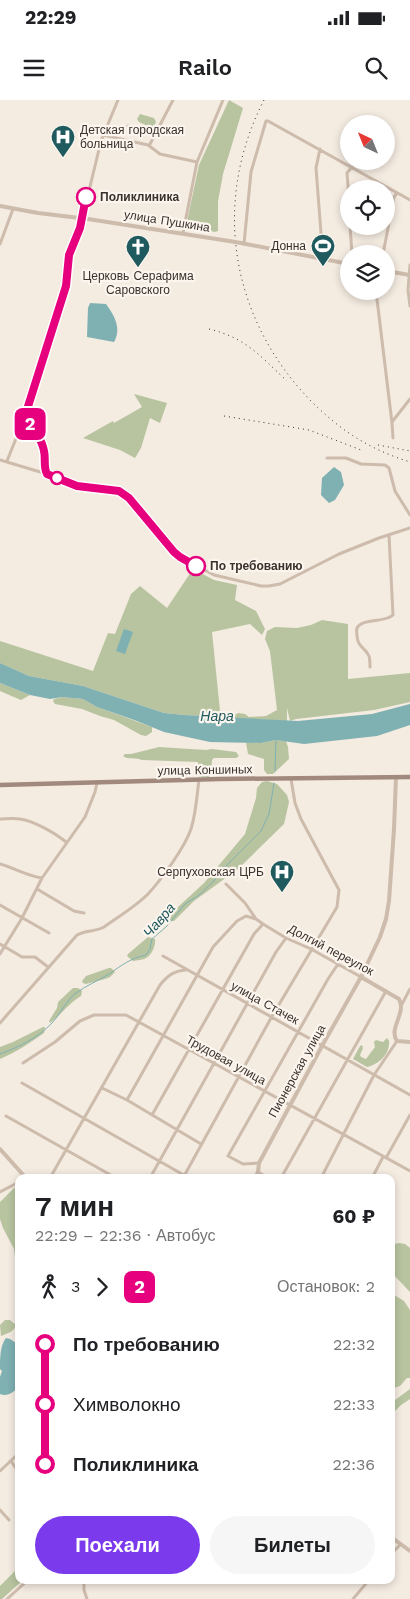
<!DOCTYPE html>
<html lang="ru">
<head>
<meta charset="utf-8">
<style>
  :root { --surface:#fff; --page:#f6f6f6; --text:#202124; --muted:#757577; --accent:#7c3aed }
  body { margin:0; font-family:"Work Sans",sans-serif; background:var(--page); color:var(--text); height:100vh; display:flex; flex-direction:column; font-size:19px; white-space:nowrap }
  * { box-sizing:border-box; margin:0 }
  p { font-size:16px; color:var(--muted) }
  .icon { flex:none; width:28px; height:28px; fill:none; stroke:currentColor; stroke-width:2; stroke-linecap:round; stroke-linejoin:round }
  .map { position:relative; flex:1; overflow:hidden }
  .details { position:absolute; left:15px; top:1074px; width:380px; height:410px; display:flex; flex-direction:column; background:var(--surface); border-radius:10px; box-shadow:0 2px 8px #0003 }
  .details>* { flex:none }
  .badge { padding:0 10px; border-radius:8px; font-size:18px; line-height:32px }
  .needle { width:32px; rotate:317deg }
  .controls { position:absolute; left:340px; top:15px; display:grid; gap:10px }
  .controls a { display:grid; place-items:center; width:55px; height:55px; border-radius:50%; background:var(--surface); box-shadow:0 2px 8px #0003; font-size:25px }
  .map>.badge { position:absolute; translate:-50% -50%; box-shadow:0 0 0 2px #fff }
  .legs { display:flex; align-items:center; gap:8px; height:55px; padding:0 20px; font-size:16px }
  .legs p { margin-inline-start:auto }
  .summary { display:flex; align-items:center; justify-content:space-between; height:85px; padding:0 20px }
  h1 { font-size:28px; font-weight:600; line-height:38px }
  .button { display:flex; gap:10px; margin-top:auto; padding:10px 20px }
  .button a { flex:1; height:58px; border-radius:30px; background:var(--accent); color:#fff; font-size:20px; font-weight:600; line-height:58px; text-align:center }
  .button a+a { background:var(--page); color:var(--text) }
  ul { padding:0 20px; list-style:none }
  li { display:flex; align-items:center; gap:18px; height:60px; font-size:19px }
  li i { display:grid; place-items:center; width:8px; height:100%; margin:0 6px; background:currentColor }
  li i::after { content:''; width:12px; height:12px; margin:-6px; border:4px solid; border-radius:50%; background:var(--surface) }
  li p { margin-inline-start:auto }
  li:first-child i { background:linear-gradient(#0000 50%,currentColor 0) }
  li:last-child i { background:linear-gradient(currentColor 50%,#0000 0) }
  .status { display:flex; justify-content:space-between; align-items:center; height:35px; padding:0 25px; background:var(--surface); direction:ltr }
  .status svg { height:14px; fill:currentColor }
  header { display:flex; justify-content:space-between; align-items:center; height:65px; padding:0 20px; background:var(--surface); font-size:22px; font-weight:600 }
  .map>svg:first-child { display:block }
</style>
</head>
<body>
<div class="status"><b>22:29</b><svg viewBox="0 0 49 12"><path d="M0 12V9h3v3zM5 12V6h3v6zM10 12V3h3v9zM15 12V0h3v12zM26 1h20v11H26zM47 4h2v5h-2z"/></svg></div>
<header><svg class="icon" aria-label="menu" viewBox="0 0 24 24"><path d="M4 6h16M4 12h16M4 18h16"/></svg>Railo<svg class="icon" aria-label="search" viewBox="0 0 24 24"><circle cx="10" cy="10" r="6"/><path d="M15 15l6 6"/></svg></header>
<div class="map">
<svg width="410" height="1499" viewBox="0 0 410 1499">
  <rect width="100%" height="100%" fill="#f4ebe1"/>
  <!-- green -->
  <path fill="#b8c4a0" d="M229,0l14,8 -20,66 -5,27v30l-3,1 -29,-6 13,-61z
    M140,14l14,4 2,4 -2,4 -4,1 -11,-5 -2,-3z
    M134,294l33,9 -7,20 -10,-5 -9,30 -6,10 -15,-8 -37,-12 30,-17 1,2 28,-16z
    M193,469l21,11 23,5 -2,15 21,11 9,18 -3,6 -12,-11 -38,8 8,79 13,5 5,-3 7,1 4,3 17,-1 11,-6 -7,-59 -5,-12 2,-8 8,-4 22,1 14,-3 11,-5 26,4v55l62,-6v29l-36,8 -78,9 -6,2 -3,-13v13l-103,-6 -20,-2 -81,-27 -54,-10 -29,-13v-22l93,30 15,-38 7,1 16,-40 9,-8 27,22z
    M0,583l30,12 -9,5 -21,-9z
    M62,597l21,2 14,8 55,20v5l-6,4 -5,-1 -27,-15 -14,-4 -18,-7 -27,-5 -2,-3 1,-2z
    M276,640l10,1 2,6 1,12 -16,15h-6l-3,-4v-11l-16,-5 -2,-11h15z
    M159,647l47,3 6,-1 24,3 3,4 -3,2h-22l-2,2 -1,14 -2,3h-9l-2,-2v-13l-56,-2c-6,-3 -14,0 -19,-4l2,-2h6z
    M267,681l10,3 10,11 2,7 -5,22 -46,45 -44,32 -20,20h-7l-1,-3 38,-35 41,-49 11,-36 1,-10 5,-6z
    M148,837l7,2c1,6 -3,16 -9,19 -3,2 -9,2 -13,3l-6,-5 1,-2z
    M109,868h2l4,4 -5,5 -5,2 -19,5 -3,-1 -1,-2 4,-5z
    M73,888h5l4,3 -1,5c-12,7 -19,18 -31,27l-1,-2 8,-13 1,-6z
    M43,927h2l-1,6c-14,10 -28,19 -44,26v-12l13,-5z
    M387,938l2,3c1,13 -10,23 -22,26l-14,-8 7,-13 2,-1 1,3 -3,7 1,2 5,2 9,-12 -1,-5 2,-2 7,2z
    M19,1086v83l-3,-4 -2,-16 -11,-21 -3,-9v-17l14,-14z
    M399,1143l6,1 5,4v44l-19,-20v-27z
    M391,1193l13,8 6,9v68h-3l-7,8 -9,3z
    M5,1220h5l6,5c-2,7 -8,8 -15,11l-1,-11z
    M410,1289v10l-9,6 -10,10v-12z
    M19,1467v13h4l-21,19h-2v-13z"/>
  <!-- water -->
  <path fill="#7fb0b2" d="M90,203l16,1c8,11 16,24 8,38l-27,-5 1,-29z
    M334,367l7,5 3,13 -9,15 -6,3 -8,-8 1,-17z
    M124,529l9,3 -8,22 -9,-3z
    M0,563l29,13 54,10 81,27 20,2 114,6 74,-7 38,-10v21l-33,11 -73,8 -28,-4 -15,3 -51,-1 -46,-10 -27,-11 -40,-14 -14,-8 -21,-2 -12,2 -20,-4 -30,-12z
    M6,1238l4,1 9,6v42c-6,5 -11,10 -19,7v-17l2,-6 -2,-2c0,-10 0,-24 6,-31z"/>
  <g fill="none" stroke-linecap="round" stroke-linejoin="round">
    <!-- stream -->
    <path stroke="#7fb0b2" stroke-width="1" d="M275,671l1,-32
      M0,954c19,-7 38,-16 52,-31 9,-10 14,-22 24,-30 11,-8 22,-12 33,-19 13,-9 22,-16 37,-19l4,-6 2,-10 15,-13 18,-22 14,-9 14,-13 11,-14 37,-37 8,-17 5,-31"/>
    <!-- minor -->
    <path stroke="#cdbbac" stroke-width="3" d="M128,26l27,8
      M103,35l45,10 12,9 37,8
      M149,46l24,-46
      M320,49l-4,19 7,91
      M349,98l-2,-25 5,-6
      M350,126l2,28
      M183,133l14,-71 26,-62
      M0,144l13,-35
      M244,144l7,-72 15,-51h2l142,79
      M383,154l11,-57 3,-4
      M410,165l-2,25 2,16
      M376,191l16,132 1,15
      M25,316l17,29 5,29
      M392,322l18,-23
      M327,358h19l15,6 24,1 4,3 6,23 15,24
      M0,360l47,14 30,12 42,5 10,7 51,59 34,18 47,11h8l11,-2 59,-30 40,-16 31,-10
      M7,361l18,-45 28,-86 13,-44 3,-31 11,-27 21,-87 17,-41
      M370,567c0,-3 0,-8 -1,-11 -4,-9 -11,-8 -12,-20 0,-3 -1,-5 0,-8 5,-10 28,-5 36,-13l-4,-80
      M0,719c6,0 14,-1 20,0 14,2 35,14 46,23
      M0,764c14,4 28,12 42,14
      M226,784l19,19 11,16 7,5 23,14 25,11 50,28
      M37,789l37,22 10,2
      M0,805l49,28
      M0,844l22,13h13l13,10
      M0,854l22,-36 20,-40 43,-61 10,-25 2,-9
      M163,856l247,139
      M402,904l8,-15
      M0,923l77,-88c9,-5 18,-3 27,-8 14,-10 31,-20 44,-33 13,-14 37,-47 43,-65 5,-16 6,-33 8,-50
      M23,963l32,-21 25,-21 14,-6h32l284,156
      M22,983l167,95
      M102,988l25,12 74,44
      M127,1000l86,-153 24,-26 9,-5 10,3
      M152,1015l102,-181 9,-10
      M6,1016l110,62
      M386,1058l24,-43
      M259,1063l-16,1 -15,-8 100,-177 10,-15
      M258,1072l10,6
      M50,1078l110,-193c8,-10 14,-14 26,-15
      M150,1078l126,-226 10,-14
      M183,1078l88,-160 66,-111 2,-17 -38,-71 -6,-16 -4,-24
      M281,1078l105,-187
      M321,1078l53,-103 23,-34
      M372,1078l11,-21
      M0,1092l19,-10
      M11,1361l8,12
      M0,1371l19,-18
      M0,1410l9,10
      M391,1454l9,-9
      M84,1480v10l3,9
      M7,1499l21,-19
      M353,1499l16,-19"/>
    <!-- tertiary -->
    <path stroke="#cdbbac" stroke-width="4" d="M0,106l38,7 50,6 141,22
      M241,143l108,21
      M386,171l24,4
      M361,877l38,22c8,14 -11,29 -2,42l13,1
      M0,1049l26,29
      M255,1078l3,-6 1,-9 63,-117 39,-69 19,-40 6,-18 3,-18 5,-72 2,-52
      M391,1437l19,14"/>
    <!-- secondary -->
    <path stroke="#a18a7d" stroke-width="4.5" d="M0,685l220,-6 190,-2"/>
    <!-- rail -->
    <path stroke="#3b302b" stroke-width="1" stroke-dasharray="1 4" stroke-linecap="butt" d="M264,0c-53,103 -33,219 47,301 30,30 58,48 99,61
      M209,229c37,9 50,26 78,52
      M224,316l85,14 52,20
      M378,345l32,6"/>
    <!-- tertiary-bridge -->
    <path stroke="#cdbbac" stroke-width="4" d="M229,141l12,2"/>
  </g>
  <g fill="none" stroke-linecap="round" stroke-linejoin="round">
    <defs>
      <path id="line-1" d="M86,97l-6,31 -11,27 -3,31 -41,130c7,10 17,23 19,35 2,8 -1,16 3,23l30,12 42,5 10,7 45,54 6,5 16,9"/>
    </defs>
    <!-- line-1 casing -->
    <use href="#line-1" stroke="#fff" stroke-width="11"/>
    <!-- line-1 -->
    <use href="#line-1" stroke="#e6007e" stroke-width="8"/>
  </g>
  <!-- icons -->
  <defs>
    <symbol id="hospital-pin" viewBox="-11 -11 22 30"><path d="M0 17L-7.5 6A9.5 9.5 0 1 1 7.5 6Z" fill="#1f5a5e" stroke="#fbf5ee"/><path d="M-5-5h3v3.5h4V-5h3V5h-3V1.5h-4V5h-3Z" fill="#fff"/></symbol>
    <symbol id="stadium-pin" viewBox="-11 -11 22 30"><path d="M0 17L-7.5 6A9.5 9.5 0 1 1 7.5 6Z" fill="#1f5a5e" stroke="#fbf5ee"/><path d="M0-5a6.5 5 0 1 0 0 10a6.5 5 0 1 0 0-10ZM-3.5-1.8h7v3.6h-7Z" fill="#fff"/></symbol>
    <symbol id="church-pin" viewBox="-11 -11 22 30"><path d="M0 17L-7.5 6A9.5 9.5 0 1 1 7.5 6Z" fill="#1f5a5e" stroke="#fbf5ee"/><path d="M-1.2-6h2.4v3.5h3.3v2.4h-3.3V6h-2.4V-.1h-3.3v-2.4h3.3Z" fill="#fff"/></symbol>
  </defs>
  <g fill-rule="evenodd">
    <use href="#hospital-pin" x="49" y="23" width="28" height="38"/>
    <use href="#stadium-pin" x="309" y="132" width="28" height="38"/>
    <use href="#church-pin" x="124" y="133" width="28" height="38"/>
    <use href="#hospital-pin" x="268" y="758" width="28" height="38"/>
  </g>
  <!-- markers -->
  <g fill="#fff" stroke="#e6007e" stroke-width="2.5">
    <circle cx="86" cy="97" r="9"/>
    <circle cx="57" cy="378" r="6"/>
    <circle cx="196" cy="466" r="9"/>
  </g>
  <g text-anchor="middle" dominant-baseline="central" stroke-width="4.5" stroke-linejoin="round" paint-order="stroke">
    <!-- poi labels -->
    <g font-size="12" fill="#3b302b" stroke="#fbf5ee" text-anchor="end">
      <text x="80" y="30" text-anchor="start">Детская городская<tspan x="80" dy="14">больница</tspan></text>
      <text x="306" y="146">Донна</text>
      <text x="138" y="176" text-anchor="middle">Церковь Серафима<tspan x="138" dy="14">Саровского</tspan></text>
      <text x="264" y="772">Серпуховская ЦРБ</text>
    </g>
    <!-- stop labels -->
    <g font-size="12" font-weight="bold" fill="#3b302b" stroke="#fbf5ee" text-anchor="start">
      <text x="100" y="97">Поликлиника</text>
      <text x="210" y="466">По требованию</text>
    </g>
    <!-- street labels -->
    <g font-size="12" fill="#3b302b" stroke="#fbf5ee">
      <text transform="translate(167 121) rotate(9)">улица Пушкина</text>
      <text transform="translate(205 670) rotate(-1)">улица Коншиных</text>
      <text transform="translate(331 850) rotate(28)">Долгий переулок</text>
      <text transform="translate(265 903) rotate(29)">улица Стачек</text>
      <text transform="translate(226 960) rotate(29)">Трудовая улица</text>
      <text transform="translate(297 971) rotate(-61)">Пионерская улица</text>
    </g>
    <!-- water labels -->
    <g font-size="14" font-style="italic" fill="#1f5a5e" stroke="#fbf5ee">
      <text x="217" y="616">Нара</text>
      <text transform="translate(159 820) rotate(-49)">Чавра</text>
    </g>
  </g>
</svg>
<div class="controls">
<a><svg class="needle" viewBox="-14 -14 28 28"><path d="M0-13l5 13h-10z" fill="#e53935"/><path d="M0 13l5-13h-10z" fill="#757577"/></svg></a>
<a><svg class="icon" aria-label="locate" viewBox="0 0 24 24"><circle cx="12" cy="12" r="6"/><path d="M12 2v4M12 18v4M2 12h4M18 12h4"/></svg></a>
<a><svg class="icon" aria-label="layers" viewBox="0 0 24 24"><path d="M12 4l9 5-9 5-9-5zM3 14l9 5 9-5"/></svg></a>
</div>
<b class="badge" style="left:30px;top:324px;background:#e6007e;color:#fff">2</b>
<section class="details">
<div class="summary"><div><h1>7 мин</h1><p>22:29 – 22:36 · Автобус</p></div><b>60 ₽</b></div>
<div class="legs"><svg class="icon" aria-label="walk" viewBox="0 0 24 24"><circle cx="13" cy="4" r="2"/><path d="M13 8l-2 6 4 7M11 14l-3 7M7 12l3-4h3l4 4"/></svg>3<svg class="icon" aria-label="forward" viewBox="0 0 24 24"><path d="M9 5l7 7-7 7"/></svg><b class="badge" style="background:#e6007e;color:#fff">2</b><p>Остановок: 2</p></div>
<ul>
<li><i style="color:#e6007e"></i><b>По требованию</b><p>22:32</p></li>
<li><i style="color:#e6007e"></i><span>Химволокно</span><p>22:33</p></li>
<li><i style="color:#e6007e"></i><b>Поликлиника</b><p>22:36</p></li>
</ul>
<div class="button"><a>Поехали</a><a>Билеты</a></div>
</section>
</div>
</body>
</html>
